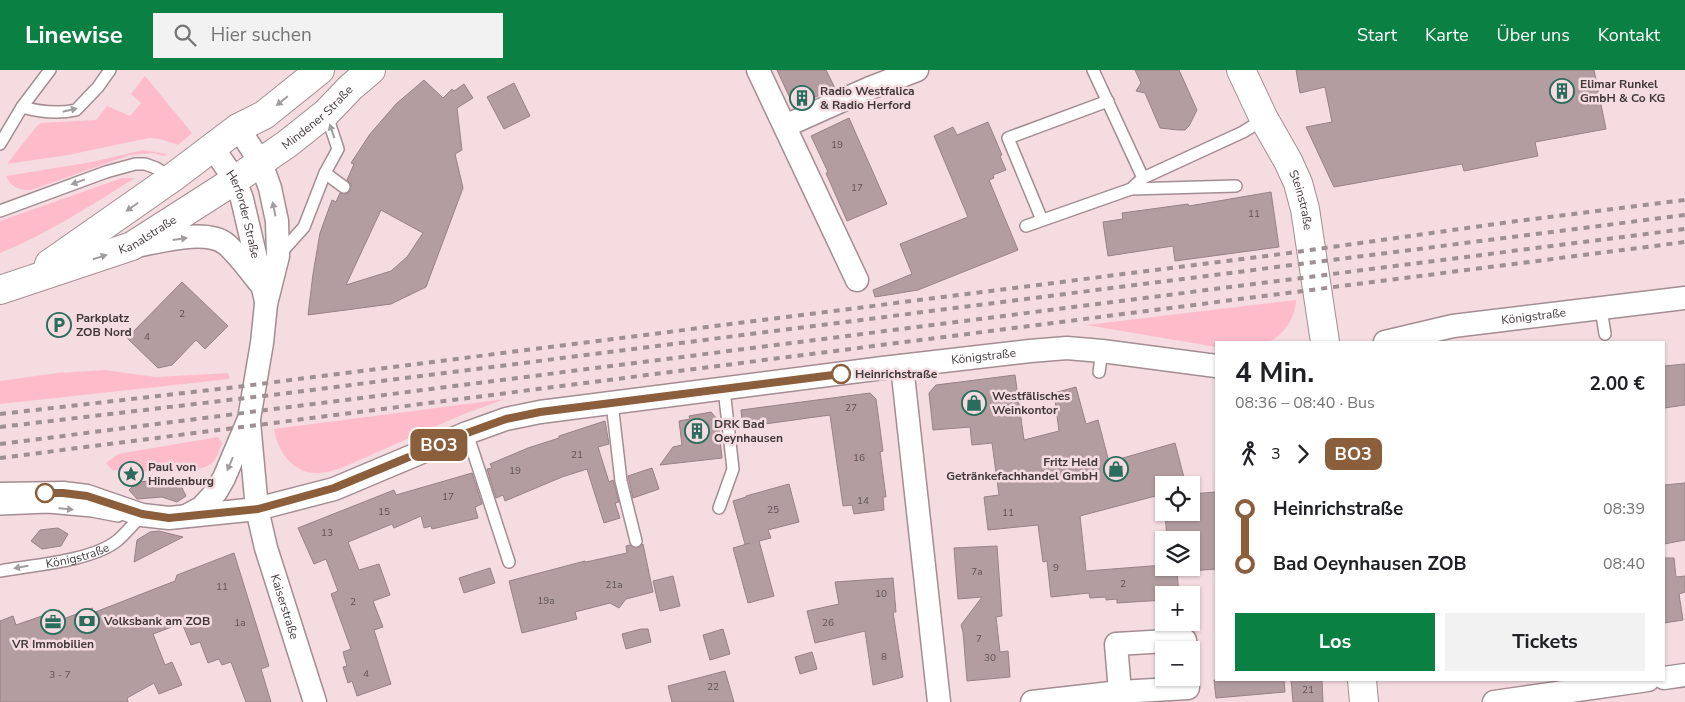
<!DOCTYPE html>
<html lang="de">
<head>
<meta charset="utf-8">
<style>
  :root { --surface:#fff; --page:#f2f2f2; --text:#202124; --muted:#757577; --accent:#0b8043 }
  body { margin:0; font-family:"Nunito Sans",sans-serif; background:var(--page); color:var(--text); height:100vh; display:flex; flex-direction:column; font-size:19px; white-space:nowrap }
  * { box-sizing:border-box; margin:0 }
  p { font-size:16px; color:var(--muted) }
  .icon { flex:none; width:28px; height:28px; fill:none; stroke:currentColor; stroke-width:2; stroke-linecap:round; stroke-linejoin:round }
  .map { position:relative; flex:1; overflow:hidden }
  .sheet { position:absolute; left:1215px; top:271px; width:450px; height:340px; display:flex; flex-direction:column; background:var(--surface); border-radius:0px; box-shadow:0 1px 4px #0004 }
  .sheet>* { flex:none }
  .badge { padding:0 10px; border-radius:8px; font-size:18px; line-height:32px }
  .tools { position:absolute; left:1155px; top:406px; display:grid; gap:10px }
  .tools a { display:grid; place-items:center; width:45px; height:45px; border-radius:0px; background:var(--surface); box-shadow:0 1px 4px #0004; font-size:25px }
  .map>.badge { position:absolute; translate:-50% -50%; box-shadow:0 0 0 2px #fff }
  .legs { display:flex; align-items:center; gap:8px; height:55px; padding:0 20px; font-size:16px }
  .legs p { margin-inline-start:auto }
  .headline { display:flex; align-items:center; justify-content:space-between; height:85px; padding:0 20px }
  h1 { font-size:28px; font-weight:700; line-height:38px }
  .button { display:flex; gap:10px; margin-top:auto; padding:10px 20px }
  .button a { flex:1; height:58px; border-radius:0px; background:var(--accent); color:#fff; font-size:20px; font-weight:700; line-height:58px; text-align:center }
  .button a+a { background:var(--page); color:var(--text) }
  ul { padding:0 20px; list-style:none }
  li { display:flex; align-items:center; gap:18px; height:55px; font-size:19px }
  li i { display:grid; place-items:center; width:8px; height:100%; margin:0 6px; background:currentColor }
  li i::after { content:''; width:12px; height:12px; margin:-6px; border:4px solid; border-radius:50%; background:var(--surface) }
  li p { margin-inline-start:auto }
  li:first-child i { background:linear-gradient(#0000 50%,currentColor 0) }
  li:last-child i { background:linear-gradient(currentColor 50%,#0000 0) }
  header { display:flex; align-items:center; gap:30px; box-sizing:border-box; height:70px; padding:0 25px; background:var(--accent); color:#fff }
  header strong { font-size:24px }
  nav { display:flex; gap:28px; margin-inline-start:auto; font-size:18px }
  .search { width:350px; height:45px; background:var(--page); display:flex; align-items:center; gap:12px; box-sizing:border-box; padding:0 18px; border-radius:0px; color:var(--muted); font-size:19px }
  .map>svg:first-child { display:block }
</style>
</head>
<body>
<header>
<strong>Linewise</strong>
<div class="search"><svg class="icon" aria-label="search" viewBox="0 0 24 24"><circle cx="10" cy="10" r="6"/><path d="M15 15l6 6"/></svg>Hier suchen</div>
<nav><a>Start</a><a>Karte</a><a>Über uns</a><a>Kontakt</a></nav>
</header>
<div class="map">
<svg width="1685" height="632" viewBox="0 0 1685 632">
  <rect width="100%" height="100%" fill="#f4dce1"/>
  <!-- green -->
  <path fill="#febccb" d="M145,6l47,57 -14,12 -18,-6 -11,-1 -81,17 -61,9 29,-37 4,-4 56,-3 11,-14 23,10 11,-13 -10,-9z
    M143,80l24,4 -3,2 -11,-3 -23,2 -99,35c-12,1 -20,-3 -25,-14l86,-14z
    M122,108h13c-44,27 -87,56 -135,75v-32z
    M1296,230c0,16 -12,36 -28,42 -8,3 -41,0 -52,0v5l-130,-22z
    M104,300l52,7 72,-4 2,6 -230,25v-23l57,-8z
    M505,329l-41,15 -125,55c-6,1 -13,4 -19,4 -27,2 -42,-21 -46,-44z
    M218,367l4,6c-2,5 -4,13 -8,18 -12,16 -81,10 -102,9l-6,-7 12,-9z"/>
  <!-- building -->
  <path fill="#b49da1" stroke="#988287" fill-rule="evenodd" d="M777,0h49l9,18 -41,19z
    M1135,0h44l18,40 -8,16 -4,4h-7l-18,-2 -15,-35 -9,-2 5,-8z
    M1296,0h298l12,59 -71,13 3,14 -74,15 -2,-7 -128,23 -28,-60 26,-5 -7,-35 -25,6z
    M424,10l19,18 9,-9 2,2 10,-7 9,14 -16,10 5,42 -7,4 8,34 -37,99 -35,17 -83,11 5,-41 7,-41 12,-33 4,2 4,-9 7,1 3,-3 1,-7 -4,-4 7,-16 -3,-1 19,-29 26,-30zM381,140l42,23 -16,24 -16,14 -45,14z
    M514,13l16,33 -26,13 -17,-32z
    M849,48l38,86 -40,17 -21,-48 2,-1 -17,-36z
    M988,52l14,33 -2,1 6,14 -13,5 1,3 -5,2 29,70 -100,40 -43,7 -2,-7 39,-16 -12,-30 68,-27 -34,-81 19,-9 4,8z
    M1271,122l8,55 -104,14 -2,-15 -65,10 -5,-34 20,-3 -1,-6 66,-9 1,2z
    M182,212l46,44 -23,23 -9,-9 -24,25 -14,3 -31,-30z
    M1685,294v41l-21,3v-42z
    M1015,305l9,65 35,-9 -5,-38 22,-6 10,37 12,-4 11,42 66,-19 11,42h-22v16l-1,-7 -83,22 6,55 78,-6v3h27v-28h-24l-2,-28h26v-18l25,-2v77l-39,3 2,23h-15v5l-47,3v-4l-11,1v-3l-16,1 -1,-5 -38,4 -4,-36 -4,1 -5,-37 -50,5 -4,-33 15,-2 -7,-52 -20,2 -2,-18 -37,3 -4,-37 7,-8z
    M870,323l6,6 7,52 -3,1 6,45h-3l1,13 -30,4 -2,-9 -9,1 -13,-91 -87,12 -2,-17z
    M711,342l7,8 4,38 -62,7 13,-18 9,-2 -3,-24 11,-2 -1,-3z
    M605,351l4,23 -11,3 11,35 4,-2 6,22 -4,1 5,15 -16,5 -17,-54 -25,8 -57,24 -2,-6 -7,3 -9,-29 5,-1 -2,-4 38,-16 31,-10v-2z
    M652,398l7,21 -26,9 -5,-22z
    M472,403l10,31 -7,3 3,11 -46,11 -1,-3 -7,2 -3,-12 -27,12 -2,-4 -44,18 11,28 20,-6 11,31 -17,6 10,26 -9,3 17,54 -34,12 -5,-15 -4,2 -5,-16 4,-1 -4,-14 8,-3 -20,-55 7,-3 -12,-32 -12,5 -16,-36 96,-38 2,5z
    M150,411h13l18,5 5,10 -9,6 -15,-5 -25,2 -8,-9 8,-8z
    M1685,413v57l-21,4v-59z
    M789,414l10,38 -31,8 3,8 -12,3 15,55 -26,7 -15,-55 17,-5 -5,1 -12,-43 13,-4v-1z
    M58,458l10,6 -7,12 -19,3 -11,-8 9,-11z
    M159,461l24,6 -49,25 3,-22 13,-8z
    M643,474l10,48 -27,7 -7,9 -9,-5 -35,9 2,7 -55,14 -13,-52 76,-20 1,1 41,-9 -1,-7 4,-1 7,3z
    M997,476l5,70 -6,1 4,35 8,-1 2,26 -43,4 -4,-49 -2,-7 21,-28 -24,2 -4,-51z
    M234,483l35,113 -8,3 10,33h-25l-15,-40 -9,3 -3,-6 -11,4 -8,-21 -9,3 -9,-22 -29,11 12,31 7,-3 10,23 -23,9 -5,-11 -27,15 1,4h-128v-81l13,-5 3,9 43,-15 4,9 30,-11 -8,8 90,-35 2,-6z
    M1664,488h10l2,19 9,-1v16l-6,2 4,26 -19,3z
    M490,498l5,15 -31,10 -5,-15z
    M673,506l7,30 -20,5 -7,-30z
    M893,508l3,34h-3l10,65 -30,8 -8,-54 -50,12 -8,-32 32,-7 -4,-22z
    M641,559h7l3,13 -25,7 -4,-15z
    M723,559l7,25 -20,6 -7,-25z
    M812,582l5,17 -17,5 -5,-17z
    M725,601l9,31h-62l-4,-16z
    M1214,610h70l1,12 -69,6z
    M1291,610h31l1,22h-30z"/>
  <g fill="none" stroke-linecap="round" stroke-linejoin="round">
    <defs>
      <g id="service">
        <path d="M1093,0l50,108"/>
        <path d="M22,37c18,5 36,7 54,3l22,-23 12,-17"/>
        <path d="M0,74l22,-37 28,-37"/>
        <path d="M325,103l19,14"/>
        <path d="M1131,119l105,-3"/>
        <path d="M0,141l106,-39 29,-8h10l11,4 15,9"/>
        <path d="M1042,150l-34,-82 100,-37"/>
        <path d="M1026,156l105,-37 12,-11 100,-46 21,-13"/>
        <path d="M279,185l25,-28 21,-54 13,-24 -12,-36"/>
        <path d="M1601,239l4,25"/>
        <path d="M1099,302l3,-21"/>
        <path d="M612,333l9,78 15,60"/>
        <path d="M467,363l42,129"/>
        <path d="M719,438l14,-39 -9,-80"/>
        <path d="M0,439l48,-2 44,4 26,5"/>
        <path id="s1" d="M0,501c33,-6 93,-10 118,-31 9,-8 16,-17 24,-25"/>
      </g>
      <g id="minor">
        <path d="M758,0l99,210"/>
        <path d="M785,56l85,-38 47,-18"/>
        <path id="s2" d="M213,78l22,32 7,19 24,102"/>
        <path d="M136,176c23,-4 70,-18 90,-2 11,9 24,27 33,38"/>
        <path id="s3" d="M1385,272l68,-16 232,-28"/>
        <path d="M902,296l37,336"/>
        <path id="s4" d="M249,352l8,87 9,39 49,154"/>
        <path id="s5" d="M0,424l63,-1 24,3 55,19 27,3 88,-9 77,-20 133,-56 39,-14 34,-7 343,-44 147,-17 37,-3 35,3 114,15"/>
        <path d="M186,446l15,-8 15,-16 8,-14 25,-59 13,-76 4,-39 12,-48 -1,-35 -7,-33 -9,-25 -23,-35"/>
        <path d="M1186,580l-1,-10 -69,4 4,48 68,-4 -1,-10"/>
        <path d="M1664,608l21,-3"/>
        <path d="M1032,632l88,-10"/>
        <path d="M1494,632l154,-22"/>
      </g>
      <g id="secondary">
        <path id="s6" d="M1241,0l23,49 24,42 10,22 7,26 20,133"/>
        <path d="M49,194l123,-86 66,-50 26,-13 56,-45"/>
        <path id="s7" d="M0,220l132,-44 103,-66 52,-36 39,-31 25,-26 20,-17"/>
        <path d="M1362,610l2,22"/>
      </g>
    </defs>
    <!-- service casing -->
    <use href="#service" stroke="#a38d92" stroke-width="14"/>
    <!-- minor casing -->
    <use href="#minor" stroke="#a38d92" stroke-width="25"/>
    <!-- secondary casing -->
    <use href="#secondary" stroke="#a38d92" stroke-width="30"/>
    <!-- service -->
    <use href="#service" stroke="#fff" stroke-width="11"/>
    <!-- minor -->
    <use href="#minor" stroke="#fff" stroke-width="22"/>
    <!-- secondary -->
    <use href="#secondary" stroke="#fff" stroke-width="28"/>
    <!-- rail -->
    <path stroke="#9f8e92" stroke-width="4" stroke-dasharray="6 6" stroke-linecap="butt" d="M0,344l228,-26 1061,-135 228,-32 168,-21
      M0,357l280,-33 1405,-179
      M0,374l1685,-215
      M0,388l1685,-216"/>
  </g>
  <!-- one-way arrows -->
  <defs><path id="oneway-solid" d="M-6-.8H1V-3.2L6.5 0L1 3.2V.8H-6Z" transform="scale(1.25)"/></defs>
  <g fill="#a19c9d">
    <use href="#oneway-solid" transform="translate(282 31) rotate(141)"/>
    <use href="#oneway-solid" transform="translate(70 40) rotate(-13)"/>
    <use href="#oneway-solid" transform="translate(332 61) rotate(-109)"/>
    <use href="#oneway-solid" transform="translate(78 112) rotate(160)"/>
    <use href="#oneway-solid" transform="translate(132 137) rotate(145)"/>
    <use href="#oneway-solid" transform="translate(274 139) rotate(-102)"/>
    <use href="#oneway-solid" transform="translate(180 169) rotate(-8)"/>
    <use href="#oneway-solid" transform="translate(100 187) rotate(-18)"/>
    <use href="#oneway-solid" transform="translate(230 394) rotate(113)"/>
    <use href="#oneway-solid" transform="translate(66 439) rotate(5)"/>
    <use href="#oneway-solid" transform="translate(21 497) rotate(170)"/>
  </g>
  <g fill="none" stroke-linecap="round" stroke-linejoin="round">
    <defs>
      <path id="line-1" d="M45,423h18l24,3 55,18 27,4 89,-9 76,-21 133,-55 39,-14 34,-7 301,-38"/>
    </defs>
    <!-- line-1 casing -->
    <use href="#line-1" stroke="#fff" stroke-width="11"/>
    <!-- line-1 -->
    <use href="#line-1" stroke="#8b5e3c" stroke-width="8"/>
  </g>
  <!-- icons -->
  <defs>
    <symbol id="building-ring" viewBox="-11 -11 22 22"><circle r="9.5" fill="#f4dce1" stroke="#2b6d5d" stroke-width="1.5"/><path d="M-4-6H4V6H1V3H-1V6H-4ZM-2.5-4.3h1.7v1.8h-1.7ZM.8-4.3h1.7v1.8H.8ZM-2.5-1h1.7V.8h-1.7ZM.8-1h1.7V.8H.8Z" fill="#2b6d5d"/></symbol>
    <symbol id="parking-ring" viewBox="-11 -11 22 22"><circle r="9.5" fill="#f4dce1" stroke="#2b6d5d" stroke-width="1.5"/><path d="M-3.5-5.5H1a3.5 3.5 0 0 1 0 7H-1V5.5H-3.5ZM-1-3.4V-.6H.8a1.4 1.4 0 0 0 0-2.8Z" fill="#2b6d5d"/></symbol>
    <symbol id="shop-ring" viewBox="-11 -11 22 22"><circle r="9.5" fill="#f4dce1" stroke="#2b6d5d" stroke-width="1.5"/><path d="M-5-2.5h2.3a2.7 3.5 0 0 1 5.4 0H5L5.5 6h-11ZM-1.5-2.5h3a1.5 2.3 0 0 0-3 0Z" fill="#2b6d5d"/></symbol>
    <symbol id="sight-ring" viewBox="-11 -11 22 22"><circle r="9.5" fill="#f4dce1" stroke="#2b6d5d" stroke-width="1.5"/><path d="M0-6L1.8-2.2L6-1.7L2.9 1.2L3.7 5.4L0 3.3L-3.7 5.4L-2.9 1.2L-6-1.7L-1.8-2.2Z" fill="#2b6d5d"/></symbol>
    <symbol id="bank-ring" viewBox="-11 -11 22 22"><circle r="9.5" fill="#f4dce1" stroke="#2b6d5d" stroke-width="1.5"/><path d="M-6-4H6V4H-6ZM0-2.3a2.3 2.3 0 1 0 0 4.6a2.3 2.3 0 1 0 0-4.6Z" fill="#2b6d5d"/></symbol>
    <symbol id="office-ring" viewBox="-11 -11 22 22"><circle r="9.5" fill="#f4dce1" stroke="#2b6d5d" stroke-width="1.5"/><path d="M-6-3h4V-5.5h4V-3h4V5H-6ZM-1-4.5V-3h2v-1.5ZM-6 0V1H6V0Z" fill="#2b6d5d"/></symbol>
  </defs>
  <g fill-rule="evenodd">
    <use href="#building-ring" x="1548" y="7" width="28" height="28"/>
    <use href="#building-ring" x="788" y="14" width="28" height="28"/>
    <use href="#parking-ring" x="45" y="241" width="28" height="28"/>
    <use href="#shop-ring" x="960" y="319" width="28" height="28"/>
    <use href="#building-ring" x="683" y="347" width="28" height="28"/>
    <use href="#shop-ring" x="1102" y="385" width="28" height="28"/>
    <use href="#sight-ring" x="117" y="390" width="28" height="28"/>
    <use href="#bank-ring" x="73" y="537" width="28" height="28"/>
    <use href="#office-ring" x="39" y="538" width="28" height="28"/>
  </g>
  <!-- markers -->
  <g fill="#fff" stroke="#8b5e3c" stroke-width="2.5">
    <circle cx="841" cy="304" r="9"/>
    <circle cx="45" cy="423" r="9"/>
  </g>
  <g text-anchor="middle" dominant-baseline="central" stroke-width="5" stroke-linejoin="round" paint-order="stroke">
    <!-- number labels -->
    <g font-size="10" fill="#5f5254">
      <text x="837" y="75">19</text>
      <text x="857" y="118">17</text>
      <text x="1254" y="144">11</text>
      <text x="182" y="244">2</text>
      <text x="147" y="267">4</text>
      <text x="851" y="338">27</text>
      <text x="577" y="385">21</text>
      <text x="859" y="388">16</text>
      <text x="515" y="401">19</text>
      <text x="448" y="427">17</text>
      <text x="863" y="431">14</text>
      <text x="773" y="440">25</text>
      <text x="384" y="442">15</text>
      <text x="1008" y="443">11</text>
      <text x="327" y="463">13</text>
      <text x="1056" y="498">9</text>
      <text x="977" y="502">7a</text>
      <text x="1123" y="514">2</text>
      <text x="614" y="515">21a</text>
      <text x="222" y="517">11</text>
      <text x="881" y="524">10</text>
      <text x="546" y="531">19a</text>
      <text x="353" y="532">2</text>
      <text x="240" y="553">1a</text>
      <text x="828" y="553">26</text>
      <text x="979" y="569">7</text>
      <text x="884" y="587">8</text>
      <text x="990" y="588">30</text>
      <text x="366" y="604">4</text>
      <text x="60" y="605">3 - 7</text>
      <text x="713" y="617">22</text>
      <text x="1308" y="620">21</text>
    </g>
    <!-- poi labels -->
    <g font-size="12" font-weight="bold" fill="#43393b" stroke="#f4dce1" text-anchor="start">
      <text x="1580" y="14">Elimar Runkel<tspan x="1580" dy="14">GmbH &amp; Co KG</tspan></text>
      <text x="820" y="21">Radio Westfalica<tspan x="820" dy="14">&amp; Radio Herford</tspan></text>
      <text x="76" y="248">Parkplatz<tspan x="76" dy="14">ZOB Nord</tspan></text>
      <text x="992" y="326">Westfälisches<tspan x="992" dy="14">Weinkontor</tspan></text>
      <text x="714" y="354">DRK Bad<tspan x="714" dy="14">Oeynhausen</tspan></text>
      <text x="1098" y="392" text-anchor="end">Fritz Held<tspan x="1098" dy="14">Getränkefachhandel GmbH</tspan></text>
      <text x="148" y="397">Paul von<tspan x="148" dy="14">Hindenburg</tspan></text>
      <text x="104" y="551">Volksbank am ZOB</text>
      <text x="53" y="574" text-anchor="middle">VR Immobilien</text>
    </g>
    <!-- street labels -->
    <g font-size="12" fill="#43393b" stroke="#f4dce1">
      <text stroke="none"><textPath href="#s7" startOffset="365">Mindener Straße</textPath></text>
      <text stroke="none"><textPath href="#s6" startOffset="144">Steinstraße</textPath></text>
      <text stroke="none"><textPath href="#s2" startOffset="74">Herforder Straße</textPath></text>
      <text stroke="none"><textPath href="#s7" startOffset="158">Kanalstraße</textPath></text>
      <text stroke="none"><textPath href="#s3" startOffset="151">Königstraße</textPath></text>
      <text stroke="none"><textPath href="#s5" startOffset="1008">Königstraße</textPath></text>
      <text stroke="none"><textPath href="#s1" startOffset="79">Königstraße</textPath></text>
      <text stroke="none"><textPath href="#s4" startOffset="189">Kaiserstraße</textPath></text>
    </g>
    <!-- stop labels -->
    <g font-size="12" font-weight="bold" fill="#43393b" stroke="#f4dce1" text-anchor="start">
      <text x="855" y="304">Heinrichstraße</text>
    </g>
  </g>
</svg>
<div class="tools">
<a><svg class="icon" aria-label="locate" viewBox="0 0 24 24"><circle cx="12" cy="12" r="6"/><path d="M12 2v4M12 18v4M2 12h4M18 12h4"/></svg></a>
<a><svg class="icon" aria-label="layers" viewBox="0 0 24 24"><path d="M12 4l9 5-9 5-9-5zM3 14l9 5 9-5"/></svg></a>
<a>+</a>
<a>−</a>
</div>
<b class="badge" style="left:439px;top:375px;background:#8b5e3c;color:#fff">BO3</b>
<section class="sheet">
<div class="headline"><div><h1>4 Min.</h1><p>08:36 – 08:40 · Bus</p></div><b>2.00 €</b></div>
<div class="legs"><svg class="icon" aria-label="walk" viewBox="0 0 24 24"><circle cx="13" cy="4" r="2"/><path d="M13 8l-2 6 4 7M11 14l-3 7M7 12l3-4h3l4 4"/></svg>3<svg class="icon" aria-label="forward" viewBox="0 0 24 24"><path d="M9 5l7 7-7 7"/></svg><b class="badge" style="background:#8b5e3c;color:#fff">BO3</b></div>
<ul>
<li><i style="color:#8b5e3c"></i><b>Heinrichstraße</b><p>08:39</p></li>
<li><i style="color:#8b5e3c"></i><b>Bad Oeynhausen ZOB</b><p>08:40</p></li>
</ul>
<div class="button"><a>Los</a><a>Tickets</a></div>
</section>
</div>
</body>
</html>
